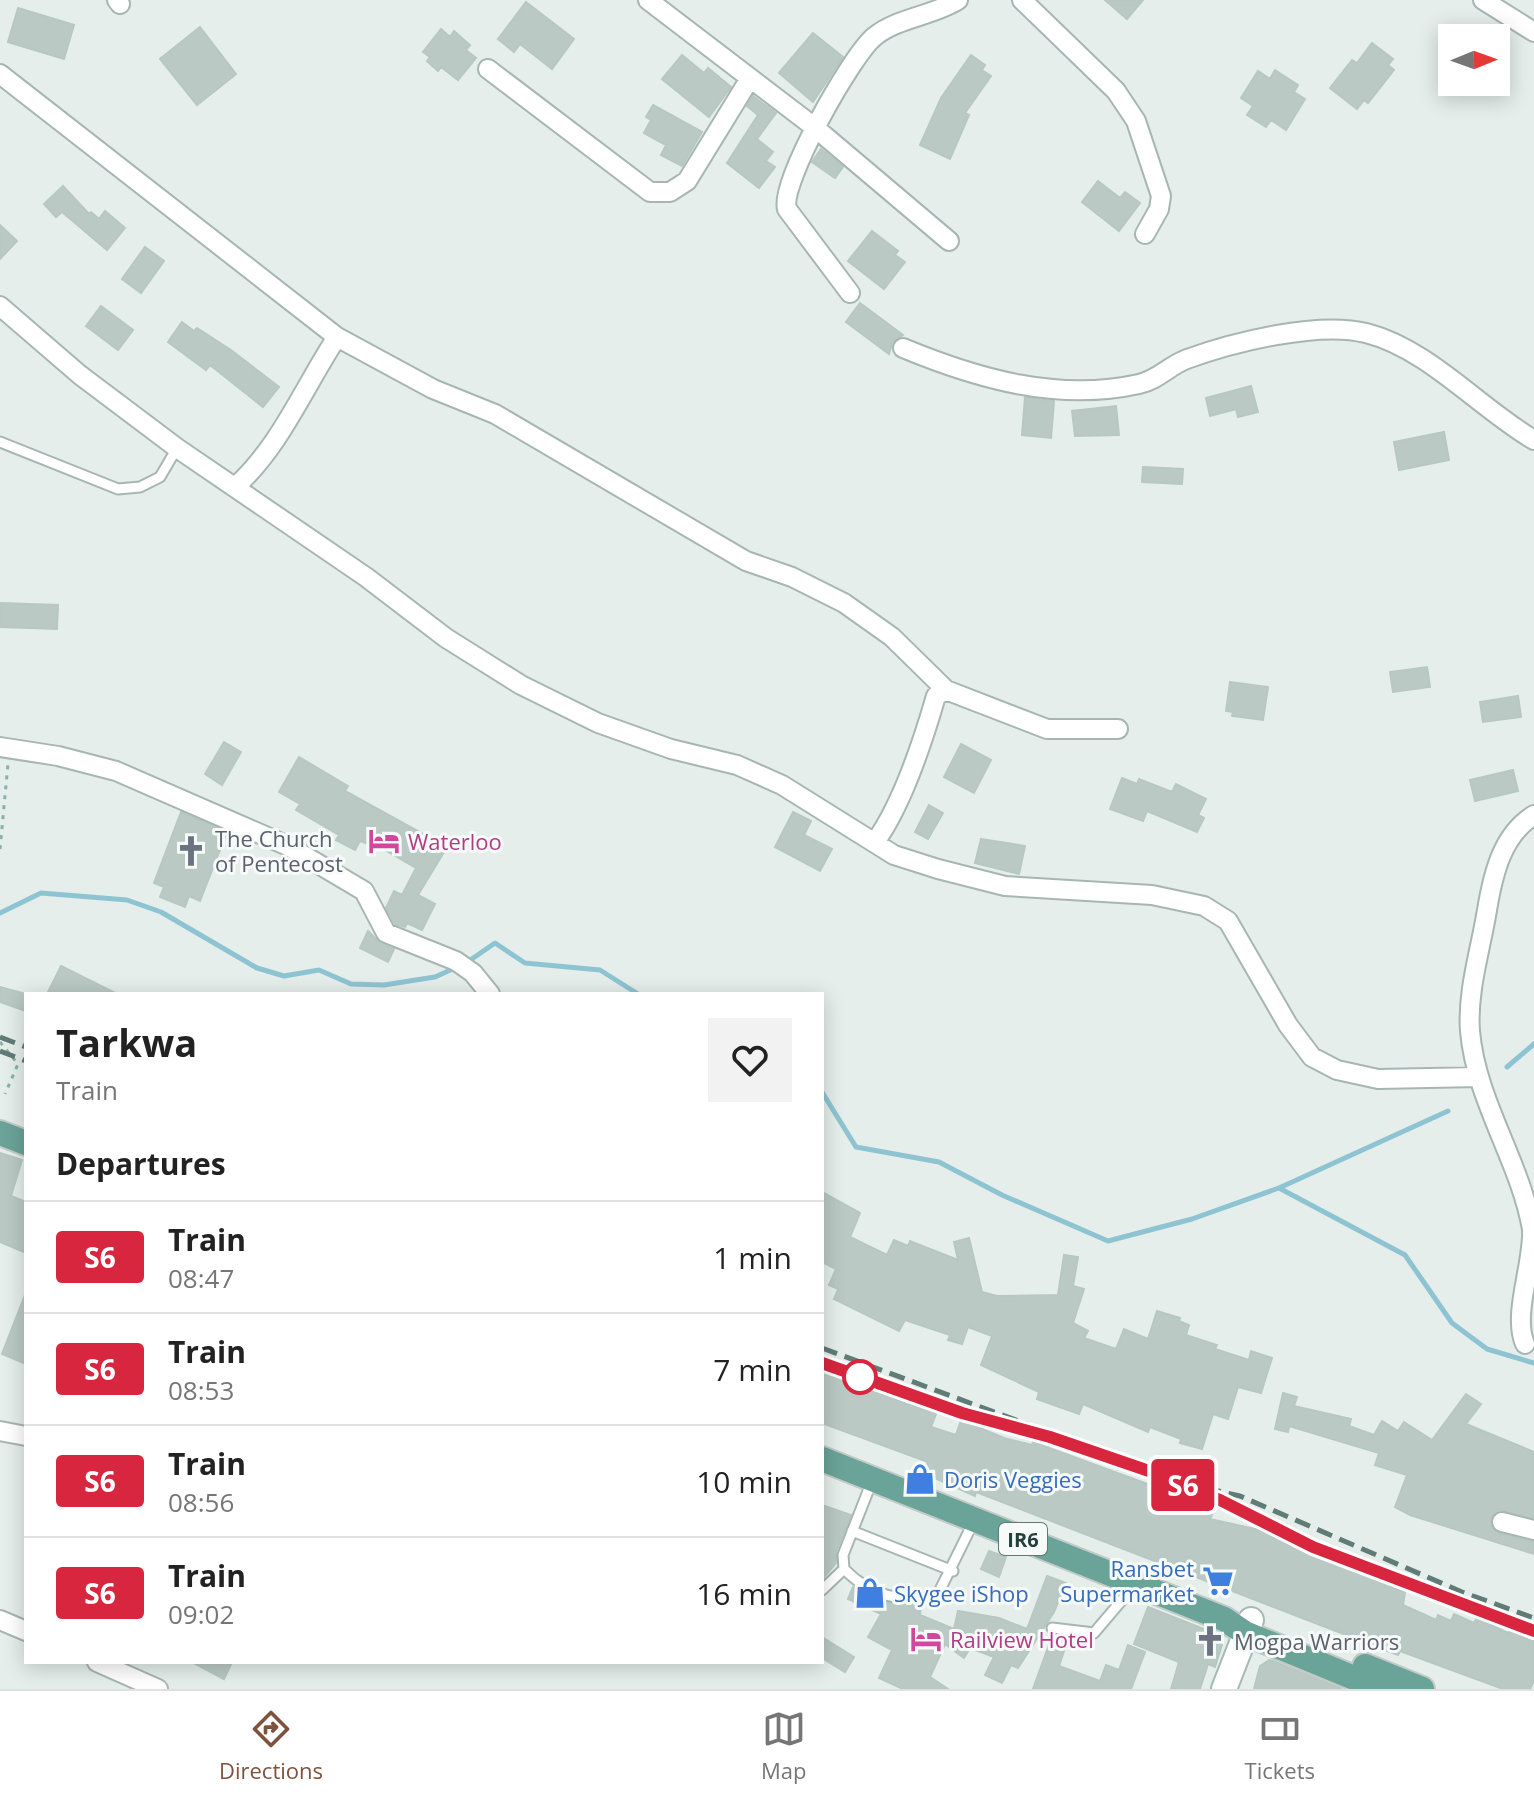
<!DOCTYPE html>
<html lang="en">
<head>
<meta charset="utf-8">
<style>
  :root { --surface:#fff; --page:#f2f2f2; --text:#222; --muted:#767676; --line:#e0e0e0; --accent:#7f523e }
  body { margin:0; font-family:"Open Sans",sans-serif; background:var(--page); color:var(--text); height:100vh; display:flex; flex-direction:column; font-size:30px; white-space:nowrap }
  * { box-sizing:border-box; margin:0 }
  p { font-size:26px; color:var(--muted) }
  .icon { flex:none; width:44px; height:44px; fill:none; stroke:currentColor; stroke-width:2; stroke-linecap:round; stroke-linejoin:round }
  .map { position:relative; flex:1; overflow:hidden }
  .sheet { position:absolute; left:24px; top:992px; width:800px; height:672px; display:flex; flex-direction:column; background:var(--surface); border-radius:0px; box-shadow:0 4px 20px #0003 }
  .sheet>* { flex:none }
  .badge { padding:0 16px; border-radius:6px; font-size:28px; line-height:52px }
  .needle { width:52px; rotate:89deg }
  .fabs { position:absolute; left:1438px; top:24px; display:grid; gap:16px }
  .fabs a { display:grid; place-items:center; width:72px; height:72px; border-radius:0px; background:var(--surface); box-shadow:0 4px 20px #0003; font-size:40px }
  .map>.badge { position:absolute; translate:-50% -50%; box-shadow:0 0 0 4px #fff }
  h2 { padding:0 32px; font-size:30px; line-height:72px }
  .round { display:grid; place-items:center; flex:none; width:84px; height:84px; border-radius:0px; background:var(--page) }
  .overview { display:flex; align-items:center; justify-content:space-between; height:136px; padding:0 32px }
  h1 { font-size:38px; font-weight:700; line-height:60px }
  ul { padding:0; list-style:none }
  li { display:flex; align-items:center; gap:24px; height:112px; padding:0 32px; border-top:2px solid var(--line) }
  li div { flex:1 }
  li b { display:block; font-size:30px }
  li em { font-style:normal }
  li .badge { min-width:88px; font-weight:700; text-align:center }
  .tabs { display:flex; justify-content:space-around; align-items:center; height:112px; border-top:2px solid var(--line); background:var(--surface); font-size:22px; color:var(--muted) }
  .tabs a { display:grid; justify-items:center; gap:4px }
  .tabs .current { color:var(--accent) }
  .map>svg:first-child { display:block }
</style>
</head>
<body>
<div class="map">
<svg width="1534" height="1689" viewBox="0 0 1534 1689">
  <rect width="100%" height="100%" fill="#e5eeeb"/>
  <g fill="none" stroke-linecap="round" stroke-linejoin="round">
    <!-- stream -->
    <path stroke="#8ec4d2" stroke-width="5" d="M0,913l41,-20 86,7 34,12 96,56 27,8 35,-6 32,14 33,1 51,-8 22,-10
      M466,963l29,-20 30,20 75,7 38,24
      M1507,1067l27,-23
      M822,1092l34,55 83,15 63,33 106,46 84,-22 87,-31 169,-77
      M1279,1188l126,67 47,68 35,26 47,14"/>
  </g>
  <!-- building -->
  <path fill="#bac9c4" stroke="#b7c8c2" stroke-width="2" d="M1105,0h38l-16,19z
    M526,2l48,37 -22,30 -32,-25 -6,8 -16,-13z
    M18,8l56,17 -10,34 -56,-17z
    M200,27l36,47 -39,31 -37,-46z
    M441,29l9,8 4,-6 16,14 -4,5 10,8 -18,22 -17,-13 -3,4 -11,-10 3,-4 -7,-5z
    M813,33l30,24 -30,45 -34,-29z
    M1372,43l21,16 -5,6 6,5 -26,33 -4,-3 -7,9 -27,-21 22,-28 5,3z
    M682,55l22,18 4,-5 23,19 -22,30 -47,-38z
    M971,55l14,10 -3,5 9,6 -26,37 4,2 -19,44 -30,-14 21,-47z
    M1275,70l23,15 -4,7 11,7 -19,31 -15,-10 -5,7 -19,-12 6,-9 -12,-8 17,-27 12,8z
    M753,96l23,17 -19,26 16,13 -7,9 9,6 -16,21 -32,-25 31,-48 -11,-9z
    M653,105l49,27 -20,34 -21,-11 5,-10 -22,-12 7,-13 -5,-3z
    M821,149l22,18 -8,11 -23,-16z
    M1098,181l22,17 5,-6 15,11 -21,28 -37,-29z
    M63,186l26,28 2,-2 8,7 6,-8 20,17 -18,22 -45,-38 -6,5 -12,-13z
    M0,225l17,16 -17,18z
    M872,231l26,20 -3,4 10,7 -21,27 -36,-28z
    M145,247l19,14 -23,32 -19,-14z
    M860,303l43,32 -11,8 -3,11 -43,-32z
    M101,306l32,24 -15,20 -32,-24z
    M182,322l12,9 3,-3 34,22 48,37 -16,20 -53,-42 -4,5 -38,-28z
    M1251,386l7,26 -20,5 -2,-8 -26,7 -4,-18z
    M1025,397l29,4 -3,37 -29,-3z
    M1116,406l3,29 -44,1 -3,-25z
    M1444,432l5,28 -50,10 -5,-28z
    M1143,467l40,2 -1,15 -40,-2z
    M0,603l58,2 -1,24 -57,-2z
    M1427,667l3,20 -37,5 -3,-20z
    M1230,682l38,5 -5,33 -31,-4 1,-4 -7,-1z
    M1518,696l3,21 -38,5 -3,-20z
    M224,742l17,10 -19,33 -17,-11z
    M961,744l30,16 -17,33 -30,-16z
    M299,757l49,29 -3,5 102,56 -29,48 17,9 -13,26 -15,-7 -2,4 -10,-3 -9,-16 8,-17 8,4 14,-27 -33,-19 -23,-8 -5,9 -19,-10 3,-5 -43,-25 4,-6 -21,-12z
    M1513,770l5,21 -43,10 -5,-21z
    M1122,778l15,6 2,-5 33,13 4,-8 30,15 -8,16 6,3 -7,14 -50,-21 -4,10 -33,-12z
    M929,805l14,8 -15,26 -13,-7z
    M181,812l46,20 -27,69 -11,-5 -4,11 -25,-10 4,-10 -10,-4z
    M793,812l18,9 -7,14 28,14 -12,22 -45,-24z
    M981,839l44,7 -6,28 -44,-11z
    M368,931l13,13 13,5 -6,13 -28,-14z
    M61,966l56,28h-70z
    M0,987l26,7v17l-26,-9z
    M0,1153l22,7 -11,36 15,6v51l-26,-11z
    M822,1192l38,21 -10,24 37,18 7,-15 14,6 2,-5 48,19 -4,-18 15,-4 13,54 15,4 61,-1 6,-40 14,2 -5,29 11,3 -11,34 15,8 -4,7 32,11 8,-20 24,10 9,-28 23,7 -1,3 10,4 -3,10 31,10 -2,4 34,11 2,-9 21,7 -11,35 -23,-6 -10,32 -15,-5 -11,35 -22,-6 1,-4 -31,-12 -2,5 -65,-28 -4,10 -42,-15 2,-7 -58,-27 11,-29 -24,-9 -6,17 -14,-4 2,-5 -45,-15 -6,11 -65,-32 4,-10 -9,-4 7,-16 -14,-7z
    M25,1295h1v69l-24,-10z
    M822,1372l114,42 -5,13 25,8 5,-15 43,18 28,7 1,-3 134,49 -1,3 27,5 21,11 -4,9 63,14 -1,4 106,42 -1,3 28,10 -2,13 33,15 2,-5 13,6 3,-7 20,9 3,-5 31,15 2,-3 24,11v40l-4,8h-27l-103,-38 -2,4 -422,-163 -1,4 -40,-18 -2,5 -12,-6 7,-15 -106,-39z
    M1283,1393l14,4 -3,9 57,13 -2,7 25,9 8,-14 16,10 6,-9 28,18 34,-46 15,10 -15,20 68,28v66l-35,-8 -9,10 8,13 36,9v12l-124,-39 -15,-8 12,-32 -32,-10 4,-12 -90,-27 -1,6 -13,-3z
    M822,1505l29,10 -15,37v11l-14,17z
    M989,1551l17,6 -7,20 -18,-8z
    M1047,1576l19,7 -12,29 -36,56 -7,-3 -9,18 -17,-8 9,-18 -24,-9 -6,10 -19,-14 -15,33 18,12h-45l-24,-11 13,-28 -24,-13 13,-23 -33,-15 5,-12 32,15 36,4 -1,9 34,14 4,-18 41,7 28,11z
    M1148,1607l71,28 3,10 -7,22 -7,-3 -8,25h-29l8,-27 -45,-18z
    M822,1637l32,20 -9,15 -23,-14z
    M1050,1642l15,6 -6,18 41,15 6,-16 13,5 9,-25 17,7 -14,37h-98z
    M1269,1660l4,1 69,28h-88l6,-23z
    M192,1662h40l-8,17z"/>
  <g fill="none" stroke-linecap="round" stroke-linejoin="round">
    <defs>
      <path id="lane" d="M0,442l118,47 22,-2 20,-10 17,-29
        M872,1481l-29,74 1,14c28,28 56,34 94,25l35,-71
        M852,1531l101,40
        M822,1590l22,-21
        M1052,1628l42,5 40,-47"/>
      <path id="street" d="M117,0l3,4
        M648,0l165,126 136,115
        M1022,0l94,91 20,30 25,75 -2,13 -14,25
        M1483,0l51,32
        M488,69l162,123h20l17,-11 62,-101
        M0,74l337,263 96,52 62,25 251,147 46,16 52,26 48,34 54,53
        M850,293l-63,-84c-8,-25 64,-153 87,-172 22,-19 59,-21 84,-37
        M0,306l80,69 97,73 189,129 80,61 75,47 77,38 73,26 66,16 45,20 112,70 44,14 67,17 147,9 52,11 24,15 60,104 24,32 25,13 41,9 101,-2
        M903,348c75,31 155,54 236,36 19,-4 31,-19 48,-25 47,-17 131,-38 179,-26 63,16 113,75 168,107
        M235,487c45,-40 69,-100 102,-150
        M0,747l58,9 58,15 172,75 76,45 22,42 70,28 17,12 17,21
        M875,842c27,-37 48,-101 61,-146l10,-6 101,39h71
        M1525,1344c-13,-30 9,-81 7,-115 -12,-68 -56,-128 -62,-198 -3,-40 11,-83 17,-121 6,-36 15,-75 47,-95
        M0,1431l26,5
        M1502,1522l32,8
        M0,1620l26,11
        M97,1662l61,27"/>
      <path id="secondary" d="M1224,1689l27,-69"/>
      <path id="primary" d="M0,1133l26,10
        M822,1459l402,160 21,14 136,56
        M1365,1666l57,23"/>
    </defs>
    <!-- lane casing -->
    <use href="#lane" stroke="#a7b6b3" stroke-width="13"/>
    <!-- street casing -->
    <use href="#street" stroke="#a7b6b3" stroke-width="22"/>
    <!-- secondary casing -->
    <use href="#secondary" stroke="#a4bab3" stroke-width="28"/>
    <!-- primary casing -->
    <use href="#primary" stroke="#c2cac8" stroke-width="28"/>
    <!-- path -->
    <path stroke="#86b2a7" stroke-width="3" stroke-dasharray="4 6" stroke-linecap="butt" d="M0,849l8,-85
      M0,1042l18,22 -13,30"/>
    <!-- lane -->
    <use href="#lane" stroke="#fff" stroke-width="9"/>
    <!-- street -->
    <use href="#street" stroke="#fff" stroke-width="18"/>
    <!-- secondary -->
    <use href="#secondary" stroke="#fff" stroke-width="24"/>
    <!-- primary -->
    <use href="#primary" stroke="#6aa398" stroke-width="24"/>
    <!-- rail -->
    <path stroke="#5f7c76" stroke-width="5" stroke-dasharray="16 8" stroke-linecap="butt" d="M0,1037l26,10
      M0,1051l26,10
      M822,1348l366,136 52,12 222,96 72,26
      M822,1362l164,58
      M1213,1497l100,50 139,53"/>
  </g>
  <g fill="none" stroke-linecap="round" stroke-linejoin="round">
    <defs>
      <path id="line" d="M822,1363l140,50 88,24 99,34 71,29 93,47 221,84"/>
    </defs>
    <!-- line casing -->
    <use href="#line" stroke="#fff" stroke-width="18"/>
    <!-- line -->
    <use href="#line" stroke="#d7263d" stroke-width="12"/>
  </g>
  <!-- icons -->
  <defs>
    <symbol id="hotel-bare" viewBox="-9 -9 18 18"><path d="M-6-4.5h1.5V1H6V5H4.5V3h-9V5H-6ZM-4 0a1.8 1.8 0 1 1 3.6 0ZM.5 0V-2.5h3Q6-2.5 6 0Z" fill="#d1479c" stroke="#f6faf8" stroke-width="2.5" paint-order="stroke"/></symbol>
    <symbol id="church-bare" viewBox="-9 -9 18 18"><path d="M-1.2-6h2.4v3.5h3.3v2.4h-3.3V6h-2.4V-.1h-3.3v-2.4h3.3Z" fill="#6b7280" stroke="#f6faf8" stroke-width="2.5" paint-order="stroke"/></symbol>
    <symbol id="shop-bare" viewBox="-9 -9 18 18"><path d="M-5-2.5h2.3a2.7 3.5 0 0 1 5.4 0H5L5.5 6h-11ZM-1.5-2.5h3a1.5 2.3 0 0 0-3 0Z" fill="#3f7fe0" stroke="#f6faf8" stroke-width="2.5" paint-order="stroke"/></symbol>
    <symbol id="supermarket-bare" viewBox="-9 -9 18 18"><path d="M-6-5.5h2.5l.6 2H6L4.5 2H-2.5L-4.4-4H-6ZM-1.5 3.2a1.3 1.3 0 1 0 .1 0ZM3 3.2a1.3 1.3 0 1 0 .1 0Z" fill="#3f7fe0" stroke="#f6faf8" stroke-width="2.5" paint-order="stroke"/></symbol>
  </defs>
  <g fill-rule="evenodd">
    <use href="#hotel-bare" x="362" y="819" width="44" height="44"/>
    <use href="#church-bare" x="169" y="829" width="44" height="44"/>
    <use href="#shop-bare" x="898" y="1457" width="44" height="44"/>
    <use href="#supermarket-bare" x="1196" y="1559" width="44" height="44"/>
    <use href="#shop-bare" x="848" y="1571" width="44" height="44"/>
    <use href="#hotel-bare" x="904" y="1617" width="44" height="44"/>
    <use href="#church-bare" x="1188" y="1619" width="44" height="44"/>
  </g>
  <!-- markers -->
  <circle fill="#fff" stroke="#d7263d" stroke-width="4" cx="860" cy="1377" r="16"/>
  <g text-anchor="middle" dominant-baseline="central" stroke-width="6" stroke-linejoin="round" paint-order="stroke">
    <!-- shield labels -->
    <rect fill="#f6faf8" stroke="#637874" stroke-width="2" x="999" y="1523" width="48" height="32" rx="6"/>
    <g font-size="20" font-weight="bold" fill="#24403b">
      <text x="1023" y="1539">IR6</text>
    </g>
    <!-- worship labels -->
    <g font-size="22" fill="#5b616d" stroke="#f6faf8" text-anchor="start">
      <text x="215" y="838">The Church<tspan x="215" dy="25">of Pentecost</tspan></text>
      <text x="1234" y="1641">Mogpa Warriors</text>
    </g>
    <!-- hotel labels -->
    <g font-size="22" fill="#b23c85" stroke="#f6faf8" text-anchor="start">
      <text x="408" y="841">Waterloo</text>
      <text x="950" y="1639">Railview Hotel</text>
    </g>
    <!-- shop labels -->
    <g font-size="22" fill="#366cbe" stroke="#f6faf8" text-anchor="start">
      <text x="944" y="1479">Doris Veggies</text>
      <text x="1194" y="1568" text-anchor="end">Ransbet<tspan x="1194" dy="25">Supermarket</tspan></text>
      <text x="894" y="1593">Skygee iShop</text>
    </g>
  </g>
</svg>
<div class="fabs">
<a><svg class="needle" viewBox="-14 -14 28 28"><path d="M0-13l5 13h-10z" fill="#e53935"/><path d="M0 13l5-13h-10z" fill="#767676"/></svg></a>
</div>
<b class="badge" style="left:1183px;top:1485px;background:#d7263d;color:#fff">S6</b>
<section class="sheet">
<div class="overview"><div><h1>Tarkwa</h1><p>Train</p></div><a class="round"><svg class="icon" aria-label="heart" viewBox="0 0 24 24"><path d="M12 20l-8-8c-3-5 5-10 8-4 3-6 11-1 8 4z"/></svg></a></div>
<h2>Departures</h2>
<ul>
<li><span class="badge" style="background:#d7263d;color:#fff">S6</span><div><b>Train</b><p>08:47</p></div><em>1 min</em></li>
<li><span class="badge" style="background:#d7263d;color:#fff">S6</span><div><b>Train</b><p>08:53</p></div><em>7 min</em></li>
<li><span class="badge" style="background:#d7263d;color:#fff">S6</span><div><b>Train</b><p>08:56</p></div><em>10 min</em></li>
<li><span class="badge" style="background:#d7263d;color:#fff">S6</span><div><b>Train</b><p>09:02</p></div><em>16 min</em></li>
</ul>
</section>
</div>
<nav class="tabs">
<a class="current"><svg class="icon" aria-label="directions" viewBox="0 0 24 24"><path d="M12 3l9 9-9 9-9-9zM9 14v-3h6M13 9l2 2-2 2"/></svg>Directions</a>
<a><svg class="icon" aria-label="map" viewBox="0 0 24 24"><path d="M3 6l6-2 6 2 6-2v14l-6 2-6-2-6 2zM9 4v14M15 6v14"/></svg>Map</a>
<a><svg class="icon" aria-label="tickets" viewBox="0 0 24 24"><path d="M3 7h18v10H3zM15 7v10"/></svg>Tickets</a>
</nav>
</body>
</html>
